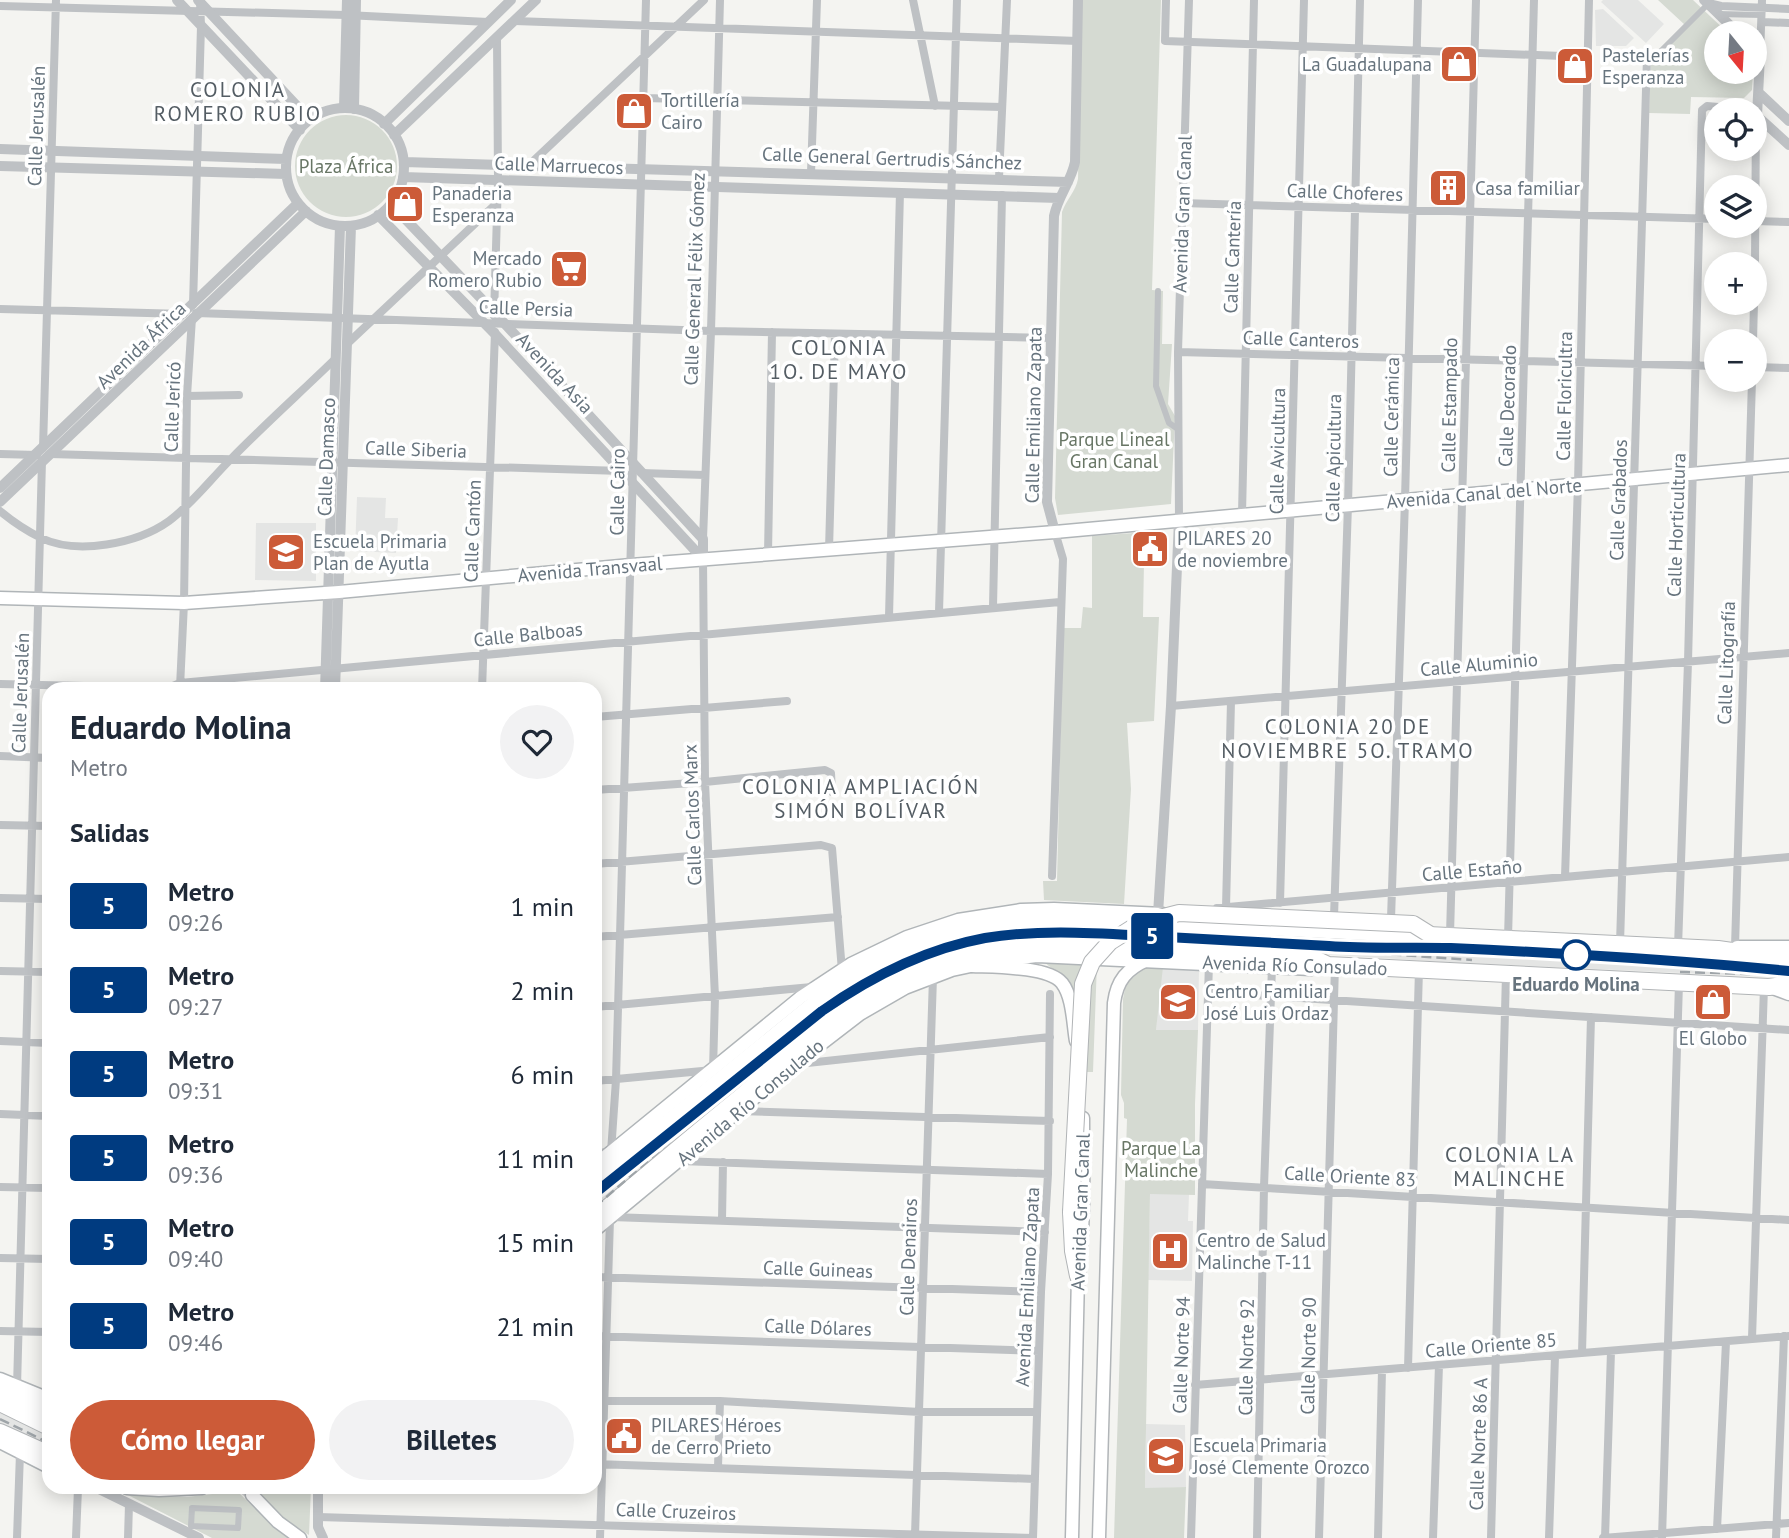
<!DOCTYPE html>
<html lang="es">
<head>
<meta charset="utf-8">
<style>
  :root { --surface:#fff; --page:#f2f2f3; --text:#1f2937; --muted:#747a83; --accent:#cc5b38 }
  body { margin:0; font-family:"PT Sans",sans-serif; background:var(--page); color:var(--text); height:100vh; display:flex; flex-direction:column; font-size:26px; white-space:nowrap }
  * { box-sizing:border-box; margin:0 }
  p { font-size:23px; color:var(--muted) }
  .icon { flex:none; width:38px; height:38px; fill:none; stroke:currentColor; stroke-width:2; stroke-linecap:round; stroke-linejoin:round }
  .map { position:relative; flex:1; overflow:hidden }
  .side { position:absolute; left:42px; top:682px; width:560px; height:812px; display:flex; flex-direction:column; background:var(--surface); border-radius:21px; box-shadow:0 4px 18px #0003 }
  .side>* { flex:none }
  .badge { padding:0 14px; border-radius:5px; font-size:24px; line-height:46px }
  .needle { width:46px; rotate:162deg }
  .tools { position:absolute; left:1704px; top:21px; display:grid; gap:14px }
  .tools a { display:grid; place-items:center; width:63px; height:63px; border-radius:50%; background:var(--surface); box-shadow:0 4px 18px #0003; font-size:35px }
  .map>.badge { position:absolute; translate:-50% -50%; box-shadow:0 0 0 4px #fff }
  h2 { padding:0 28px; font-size:26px; line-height:63px }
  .round { display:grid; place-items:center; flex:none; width:74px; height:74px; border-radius:37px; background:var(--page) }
  .headline { display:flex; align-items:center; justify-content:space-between; height:119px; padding:0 28px }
  h1 { font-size:33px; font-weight:600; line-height:52px }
  .cta { display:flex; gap:14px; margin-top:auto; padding:14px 28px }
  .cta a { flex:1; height:80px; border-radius:42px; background:var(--accent); color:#fff; font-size:28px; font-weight:600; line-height:80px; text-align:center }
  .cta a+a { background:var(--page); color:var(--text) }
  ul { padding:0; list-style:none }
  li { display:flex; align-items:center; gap:21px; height:84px; padding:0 28px }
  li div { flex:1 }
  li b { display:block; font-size:26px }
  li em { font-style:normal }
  li .badge { min-width:77px; font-weight:700; text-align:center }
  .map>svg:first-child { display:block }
</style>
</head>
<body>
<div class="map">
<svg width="1789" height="1538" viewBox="0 0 1789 1538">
  <rect width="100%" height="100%" fill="#f4f4f1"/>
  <!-- built -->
  <path fill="#e4e5e4" d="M1603,0h35l26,24 -18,19 -45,-41z
    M1603,9l31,29 -8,8h-30l-1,-36z
    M357,497l29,1 -1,20h13l-2,35 -41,-2z
    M256,523h60v58l-61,-1z
    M1048,929l38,1v9h-54l-107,22 -63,31 -61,45 -114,92 -92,81v-21l217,-176 51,-34 48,-24 31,-11 61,-13z
    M1124,932l584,28 81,6v12l-346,-16 -320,-21z
    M1163,967l36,1 -1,62h-42l3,-58z
    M1150,1194h39l-1,27h5l-1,60 -44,-1z
    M0,1410l49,24v13l-49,-23z
    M1146,1424l39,1 1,62 -41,2z"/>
  <!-- green -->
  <path fill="#d5dad2" d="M1081,0h80l-9,290 11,1 -1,53h10l-4,60 7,12 -4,88 -113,11 -3,-17 7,-286c4,-12 14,-21 16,-33z
    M1658,0h35l35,33h-11v39h36l-1,18 -8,8 -53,-1 -1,17 -41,-1 2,-55 34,-33z
    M295 166a51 51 0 1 1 102 0a51 51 0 1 1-102 0Z
    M1134,533v5h2l-2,23 10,1 -1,55h16l-5,104 -27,2 4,66 -7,115 -80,-4 -1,-19h14l6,-253h18l2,-21 9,1v-72z
    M1044,962l53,1 -4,109h-7l-27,-98z
    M1163,967l-7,63h42l-3,74v91l-45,-1 -5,294 41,-1 -2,51h-70l13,-419 -3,-1v-15l-3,-8 2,-96 6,-31z
    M252,1488h59l-2,47 -30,-20z
    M237,1491l37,36 18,11h-80l-86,-44 61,3z"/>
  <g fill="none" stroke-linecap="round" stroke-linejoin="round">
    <!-- secondary-tunnel -->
    <path stroke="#d1d4d4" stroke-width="12" stroke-dasharray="12 6" stroke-linecap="butt" d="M244,1488l8,7"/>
    <defs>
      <path id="secondary" d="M0,598l184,5 155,-11 292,-27 424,-33 734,-67
        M1737,947h52
        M1770,987l19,7
        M595,1165l206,-168 50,-33 56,-27 51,-17 63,-10 33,-1 109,5
        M595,1230l200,-166 65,-50 45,-26 47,-18 42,-9 43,-5 274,13 17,-4
        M0,1379l49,20
        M0,1390l49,22
        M0,1442l49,25
        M127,1488l32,2 43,-2
        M252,1495l26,27 22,16"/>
      <path id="primary" d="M972,966c21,1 76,0 90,17 11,14 11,41 14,58
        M1072,1538l6,-262c7,-52 5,-106 5,-158
        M1099,1538l15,-535c3,-23 13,-34 33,-43"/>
      <path id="motorway" d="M595,1182l223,-181c49,-35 104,-64 164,-74 73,-12 150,-3 223,1l20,-3 493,24 71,10
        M1071,1212l2,39 5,25
        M595,1218c48,-40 95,-80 143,-119 105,-90 180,-156 326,-154l247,12 17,8 441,22 20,-3
        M0,1403l49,24
        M0,1432l49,22"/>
    </defs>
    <!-- secondary casing -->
    <use href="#secondary" stroke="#b0b5b8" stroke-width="15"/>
    <!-- primary casing -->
    <use href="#primary" stroke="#b1b5b8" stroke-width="15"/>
    <!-- motorway casing -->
    <use href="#motorway" stroke="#b1b4b6" stroke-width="18"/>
    <!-- pedestrian -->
    <path stroke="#bec1c4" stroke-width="6" d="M1719,14l43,1
      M1647,57l13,-5 48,-48
      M1158,291l-2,95 13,37 9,6
      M192,1508l47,2 -1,18 -47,-2z"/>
    <!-- minor -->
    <path stroke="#bec1c4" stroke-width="8" d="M913,0l22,106
      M1166,0l-1,41 423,16
      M1709,3l12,3 68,3
      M0,6l346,9 142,7
      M515,21l563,20
      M1762,22l27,1
      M1760,55l2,-55
      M644,98l358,9
      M528,166l176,-166
      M811,173l6,-173
      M999,178l8,-178
      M1182,203l535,16
      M1755,221l34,1
      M1755,264l1,-150
      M193,305l8,-279 -1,-26
      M0,309l184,5
      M196,313l515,18 340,7
      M494,316l4,-136 -1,-143
      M1753,341l1,-38
      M348,343l149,-140
      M1178,352l539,14
      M1755,367l34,1
      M187,396l52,-1
      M43,448l13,-448
      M0,454l37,1
      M50,454l572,17
      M641,473l64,2
      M0,511c12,10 27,20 41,27 36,17 96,6 128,-17 23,-17 41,-41 61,-61 34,-35 70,-67 105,-101
      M1242,514l12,-514
      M1179,520l-1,-168 11,-352
      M703,539l8,-208 9,-331
      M829,550l6,-216
      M768,554l4,-222
      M993,607l9,-412
      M939,612l18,-612
      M889,617l11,-425
      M0,684l168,4 12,-5 880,-81
      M180,687l4,-84 3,-207 5,-78
      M482,690l13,-358
      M1171,706l618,-53
      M595,717l192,-16
      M0,756l49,2
      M595,790l110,-8 120,-12 6,3 1,19
      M0,825l49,1
      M595,864l226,-19 11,3 10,123
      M1052,876l11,-317 -8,-27
      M1565,877l13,-393 11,-484
      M0,898l49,1
      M1280,903l24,-903
      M1217,908l572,-51
      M1226,908l5,-207
      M1334,917l14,-412 12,-505
      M1391,919l14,-419 13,-500
      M1450,935l26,-935
      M595,937l243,-20
      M1508,938l26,-938
      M1620,944l27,-887
      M1678,947l10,-285 14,-552 5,-4 45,4
      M1735,947l17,-567
      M0,971l49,1
      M1208,992l581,38
      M595,1007l217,-20
      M0,1041l49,2
      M798,1064l252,-27
      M595,1081l118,-11 2,-73 -10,-215 -2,-223
      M739,1111l311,10
      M0,1114l49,2
      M595,1153l16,-1 5,-72 30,-1080
      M680,1161l368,13
      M1202,1184l587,36
      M0,1187l49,1
      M611,1217l434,15
      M722,1220l1,-58
      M0,1258l49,1
      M595,1277l446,15
      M0,1331l49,1
      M595,1336l444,15
      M1752,1338l12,-351
      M1582,1353l9,-336
      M1408,1368l11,-399
      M1195,1385l594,-49
      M17,1387l25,-926
      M595,1401h125l200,11h117
      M595,1464l440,15
      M718,1467l2,-66
      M318,1517l715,21
      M1717,1529l9,-187
      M915,1535l18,-558
      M17,1538l3,-85
      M76,1538l2,-50
      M128,1538l1,-34
      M600,1538l10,-319
      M1033,1538l8,-246 7,-118 2,-180
      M1191,1538l18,-575
      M1257,1538l7,-351 8,-220
      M1319,1538l16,-573
      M1378,1538l4,-168
      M1433,1538l6,-173
      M1491,1538l15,-564
      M1549,1538l6,-182
      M1603,1538l186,-15
      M1605,1538l6,-187
      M1662,1538l17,-555
      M1776,1538l8,-202"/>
    <!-- tertiary -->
    <path stroke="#bec1c4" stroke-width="10" d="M177,0l123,130
      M198,0l112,120
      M1704,0l34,33
      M1755,50l5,5 -3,61 32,29
      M1759,93l30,28
      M344,108l3,-108
      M286 167a59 59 0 1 1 118 0a59 59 0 1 1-118 0Z
      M354,109l2,-109
      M384,124l127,-124
      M394,135l142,-135
      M0,149l286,10
      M404,162l664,20
      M0,166l286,8
      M403,177l656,21
      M391,204l103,108 209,227v20
      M378,215l117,119 208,225
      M0,488l298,-285
      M0,502l306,-291
      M1055,532l-8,-30 7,-286c4,-20 17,-34 21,-54l3,-162
      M325,690l15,-464
      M335,690l16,-464
      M1158,914l13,-208 8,-186
      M97,1488l102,50
      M318,1488v39l5,11"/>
    <!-- secondary -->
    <use href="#secondary" stroke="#fff" stroke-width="12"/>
    <!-- primary -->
    <use href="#primary" stroke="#fff" stroke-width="12"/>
    <!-- motorway -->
    <use href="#motorway" stroke="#fff" stroke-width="16"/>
    <!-- rail -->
    <path stroke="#9fa5a9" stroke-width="2.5" stroke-dasharray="10 5" stroke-linecap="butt" d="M1427,948l46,1
      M1681,961l49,4
      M1680,972l109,3
      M595,1193l30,-24
      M595,1207l87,-76 140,-116 35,-23 39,-22 59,-22 72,-12 36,-1 165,8 244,17
      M0,1419l49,24"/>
    <defs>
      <path id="motorway-bridge" d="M1071,1212l12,-228 9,-22 18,-20 30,-19 39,-10 234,11 16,10"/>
    </defs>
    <!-- motorway-bridge casing -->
    <use href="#motorway-bridge" stroke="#b1b4b6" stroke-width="18" stroke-linecap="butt"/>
    <!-- motorway-bridge -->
    <use href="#motorway-bridge" stroke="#fff" stroke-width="16"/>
  </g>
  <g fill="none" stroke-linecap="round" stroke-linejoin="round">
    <defs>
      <path id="line" d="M595,1193l227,-182c50,-35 103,-62 163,-73 55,-9 109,-5 164,-2 60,3 120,7 180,10 40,3 81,1 122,2 113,5 226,12 338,23"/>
    </defs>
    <!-- line casing -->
    <use href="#line" stroke="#fff" stroke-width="16"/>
    <!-- line -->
    <use href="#line" stroke="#003b80" stroke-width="10"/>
  </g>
  <!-- icons -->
  <defs>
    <symbol id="shop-square" viewBox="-11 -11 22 22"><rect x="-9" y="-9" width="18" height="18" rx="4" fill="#cc5b38" stroke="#fff"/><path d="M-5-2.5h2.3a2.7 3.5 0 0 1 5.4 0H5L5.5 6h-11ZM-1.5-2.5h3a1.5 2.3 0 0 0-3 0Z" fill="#fff"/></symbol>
    <symbol id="building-square" viewBox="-11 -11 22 22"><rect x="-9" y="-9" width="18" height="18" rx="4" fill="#cc5b38" stroke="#fff"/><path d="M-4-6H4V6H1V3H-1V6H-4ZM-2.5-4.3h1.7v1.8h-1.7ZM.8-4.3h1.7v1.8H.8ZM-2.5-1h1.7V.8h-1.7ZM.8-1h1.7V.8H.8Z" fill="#fff"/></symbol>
    <symbol id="supermarket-square" viewBox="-11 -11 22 22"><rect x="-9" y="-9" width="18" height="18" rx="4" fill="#cc5b38" stroke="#fff"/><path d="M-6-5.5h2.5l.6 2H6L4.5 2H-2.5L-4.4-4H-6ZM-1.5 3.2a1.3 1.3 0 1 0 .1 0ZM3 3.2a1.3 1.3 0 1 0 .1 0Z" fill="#fff"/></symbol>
    <symbol id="civic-square" viewBox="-11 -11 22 22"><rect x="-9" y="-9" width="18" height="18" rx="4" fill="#cc5b38" stroke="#fff"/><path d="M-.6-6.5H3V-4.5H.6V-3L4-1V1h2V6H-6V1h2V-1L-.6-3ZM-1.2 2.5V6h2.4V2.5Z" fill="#fff"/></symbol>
    <symbol id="school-square" viewBox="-11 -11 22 22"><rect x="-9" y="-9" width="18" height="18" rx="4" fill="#cc5b38" stroke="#fff"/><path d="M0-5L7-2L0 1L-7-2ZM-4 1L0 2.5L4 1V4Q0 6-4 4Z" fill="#fff"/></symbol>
    <symbol id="hospital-square" viewBox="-11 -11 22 22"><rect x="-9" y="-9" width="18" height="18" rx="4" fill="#cc5b38" stroke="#fff"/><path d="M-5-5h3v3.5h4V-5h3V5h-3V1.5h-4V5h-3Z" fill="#fff"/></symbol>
  </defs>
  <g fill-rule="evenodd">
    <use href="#shop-square" x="1437" y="42" width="44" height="44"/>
    <use href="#shop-square" x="1553" y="44" width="44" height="44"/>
    <use href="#shop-square" x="612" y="89" width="44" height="44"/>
    <use href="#building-square" x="1426" y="166" width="44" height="44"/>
    <use href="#shop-square" x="383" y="182" width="44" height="44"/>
    <use href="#supermarket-square" x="547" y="247" width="44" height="44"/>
    <use href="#civic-square" x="1128" y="527" width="44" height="44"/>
    <use href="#school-square" x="264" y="530" width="44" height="44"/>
    <use href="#school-square" x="1156" y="980" width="44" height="44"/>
    <use href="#shop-square" x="1691" y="980" width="44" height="44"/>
    <use href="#hospital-square" x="1148" y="1229" width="44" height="44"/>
    <use href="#civic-square" x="602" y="1414" width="44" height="44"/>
    <use href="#school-square" x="1144" y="1434" width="44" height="44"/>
  </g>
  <!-- markers -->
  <circle fill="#fff" stroke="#003b80" stroke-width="3.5" cx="1576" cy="955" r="14"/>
  <g text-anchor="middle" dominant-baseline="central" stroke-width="7" stroke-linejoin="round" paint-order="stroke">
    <!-- poi labels -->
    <g font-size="19" fill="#67747e" stroke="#fff" text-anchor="start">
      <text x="1602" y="55">Pastelerías<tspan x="1602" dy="22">Esperanza</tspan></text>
      <text x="1432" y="64" text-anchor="end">La Guadalupana</text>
      <text x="661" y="100">Tortillería<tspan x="661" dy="22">Cairo</tspan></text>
      <text x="1475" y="188">Casa familiar</text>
      <text x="432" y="193">Panaderia<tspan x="432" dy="22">Esperanza</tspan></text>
      <text x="542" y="258" text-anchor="end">Mercado<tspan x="542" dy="22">Romero Rubio</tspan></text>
      <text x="1177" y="538">PILARES 20<tspan x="1177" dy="22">de noviembre</tspan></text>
      <text x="313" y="541">Escuela Primaria<tspan x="313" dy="22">Plan de Ayutla</tspan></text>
      <text x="1205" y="991">Centro Familiar<tspan x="1205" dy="22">José Luis Ordaz</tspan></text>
      <text x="1713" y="1038" text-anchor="middle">El Globo</text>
      <text x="1197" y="1240">Centro de Salud<tspan x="1197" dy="22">Malinche T-11</tspan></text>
      <text x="651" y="1425">PILARES Héroes<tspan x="651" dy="22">de Cerro Prieto</tspan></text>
      <text x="1193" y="1445">Escuela Primaria<tspan x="1193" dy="22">José Clemente Orozco</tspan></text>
    </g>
    <!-- street labels -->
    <g font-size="19" fill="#67747e" stroke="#fff">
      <text transform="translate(36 126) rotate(-88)">Calle Jerusalén</text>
      <text transform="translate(892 158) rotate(2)">Calle General Gertrudis Sánchez</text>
      <text transform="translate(559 165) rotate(2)">Calle Marruecos</text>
      <text transform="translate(1345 192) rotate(2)">Calle Choferes</text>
      <text transform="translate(1182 214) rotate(-88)">Avenida Gran Canal</text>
      <text transform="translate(1232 257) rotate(-88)">Calle Cantería</text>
      <text transform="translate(694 279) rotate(-88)">Calle General Félix Gómez</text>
      <text transform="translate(526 308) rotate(2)">Calle Persia</text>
      <text transform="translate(1301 339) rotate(2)">Calle Canteros</text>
      <text transform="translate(141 345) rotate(-44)">Avenida África</text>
      <text transform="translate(555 373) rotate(47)">Avenida Asia</text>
      <text transform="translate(1564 396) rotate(-89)">Calle Floricultra</text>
      <text transform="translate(1449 405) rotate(-89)">Calle Estampado</text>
      <text transform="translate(1507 406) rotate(-88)">Calle Decorado</text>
      <text transform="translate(172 407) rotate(-88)">Calle Jericó</text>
      <text transform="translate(1033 415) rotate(-89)">Calle Emiliano Zapata</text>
      <text transform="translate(1391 417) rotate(-89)">Calle Cerámica</text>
      <text transform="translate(416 449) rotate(2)">Calle Siberia</text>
      <text transform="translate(1277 451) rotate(-89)">Calle Avicultura</text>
      <text transform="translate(326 457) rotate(-88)">Calle Damasco</text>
      <text transform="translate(1333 458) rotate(-89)">Calle Apicultura</text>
      <text transform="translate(617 492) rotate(-89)">Calle Cairo</text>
      <text transform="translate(1484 493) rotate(-5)">Avenida Canal del Norte</text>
      <text transform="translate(1618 500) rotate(-88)">Calle Grabados</text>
      <text transform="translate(1676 525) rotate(-88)">Calle Horticultura</text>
      <text transform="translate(472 531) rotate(-88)">Calle Cantón</text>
      <text transform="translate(590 569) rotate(-5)">Avenida Transvaal</text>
      <text transform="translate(528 634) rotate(-6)">Calle Balboas</text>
      <text transform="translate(1726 663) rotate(-88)">Calle Litografía</text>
      <text transform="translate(1479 664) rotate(-5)">Calle Aluminio</text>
      <text transform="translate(20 693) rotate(-88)">Calle Jerusalén</text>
      <text transform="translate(692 815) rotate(-92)">Calle Carlos Marx</text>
      <text transform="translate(1472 870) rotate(-5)">Calle Estaño</text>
      <text transform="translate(1295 965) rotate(2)">Avenida Río Consulado</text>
      <text transform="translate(750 1102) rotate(-40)">Avenida Río Consulado</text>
      <text transform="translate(1350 1176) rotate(3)">Calle Oriente 83</text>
      <text transform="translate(1080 1212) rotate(-88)">Avenida Gran Canal</text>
      <text transform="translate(908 1257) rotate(-88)">Calle Denairos</text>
      <text transform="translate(818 1269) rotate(2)">Calle Guineas</text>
      <text transform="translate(1027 1287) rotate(-87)">Avenida Emiliano Zapata</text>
      <text transform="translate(818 1327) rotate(2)">Calle Dólares</text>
      <text transform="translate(1491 1345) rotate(-5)">Calle Oriente 85</text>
      <text transform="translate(1181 1355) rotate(-88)">Calle Norte 94</text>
      <text transform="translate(1308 1356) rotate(-89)">Calle Norte 90</text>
      <text transform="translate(1246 1357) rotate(-89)">Calle Norte 92</text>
      <text transform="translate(1478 1444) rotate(-88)">Calle Norte 86 A</text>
      <text transform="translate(676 1511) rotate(2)">Calle Cruzeiros</text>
    </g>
    <!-- park labels -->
    <g font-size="19" fill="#687665" stroke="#fff">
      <text x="346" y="166">Plaza África</text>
      <text x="1114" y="439">Parque Lineal<tspan x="1114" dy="22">Gran Canal</tspan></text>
      <text x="1161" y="1148">Parque La<tspan x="1161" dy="22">Malinche</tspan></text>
    </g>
    <!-- stop labels -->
    <g font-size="19" font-weight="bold" fill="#67747e" stroke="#fff">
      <text x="1576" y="984">Eduardo Molina</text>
    </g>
    <!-- neighbourhood labels -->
    <g font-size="21" letter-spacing="2" fill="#545d64" stroke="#fff">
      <text x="238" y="89">COLONIA<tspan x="238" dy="24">ROMERO RUBIO</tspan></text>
      <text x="839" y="347">COLONIA<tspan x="839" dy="24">1O. DE MAYO</tspan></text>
      <text x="1348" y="726">COLONIA 20 DE<tspan x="1348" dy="24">NOVIEMBRE 5O. TRAMO</tspan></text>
      <text x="861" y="786">COLONIA AMPLIACIÓN<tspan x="861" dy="24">SIMÓN BOLÍVAR</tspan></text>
      <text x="1510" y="1154">COLONIA LA<tspan x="1510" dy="24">MALINCHE</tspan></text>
    </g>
  </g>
</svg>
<div class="tools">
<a><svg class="needle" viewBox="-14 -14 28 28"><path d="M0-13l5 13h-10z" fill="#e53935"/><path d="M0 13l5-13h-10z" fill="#747a83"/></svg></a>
<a><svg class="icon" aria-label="locate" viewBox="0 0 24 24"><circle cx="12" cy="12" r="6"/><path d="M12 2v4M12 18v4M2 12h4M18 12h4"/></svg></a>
<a><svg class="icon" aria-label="layers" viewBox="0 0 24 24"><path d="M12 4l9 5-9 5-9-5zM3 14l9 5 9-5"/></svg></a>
<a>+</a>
<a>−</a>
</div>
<b class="badge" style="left:1152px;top:936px;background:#003b80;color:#fff">5</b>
<section class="side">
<div class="headline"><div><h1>Eduardo Molina</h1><p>Metro</p></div><a class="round"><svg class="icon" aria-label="heart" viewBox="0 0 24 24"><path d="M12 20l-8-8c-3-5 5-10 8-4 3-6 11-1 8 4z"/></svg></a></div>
<h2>Salidas</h2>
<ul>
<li><span class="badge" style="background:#003b80;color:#fff">5</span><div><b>Metro</b><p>09:26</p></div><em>1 min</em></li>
<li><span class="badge" style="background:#003b80;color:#fff">5</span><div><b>Metro</b><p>09:27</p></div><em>2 min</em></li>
<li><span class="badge" style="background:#003b80;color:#fff">5</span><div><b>Metro</b><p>09:31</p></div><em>6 min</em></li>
<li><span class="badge" style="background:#003b80;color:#fff">5</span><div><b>Metro</b><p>09:36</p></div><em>11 min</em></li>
<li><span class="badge" style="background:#003b80;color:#fff">5</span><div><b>Metro</b><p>09:40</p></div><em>15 min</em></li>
<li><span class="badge" style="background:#003b80;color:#fff">5</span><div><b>Metro</b><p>09:46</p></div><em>21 min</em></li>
</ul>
<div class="cta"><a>Cómo llegar</a><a>Billetes</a></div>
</section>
</div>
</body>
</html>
